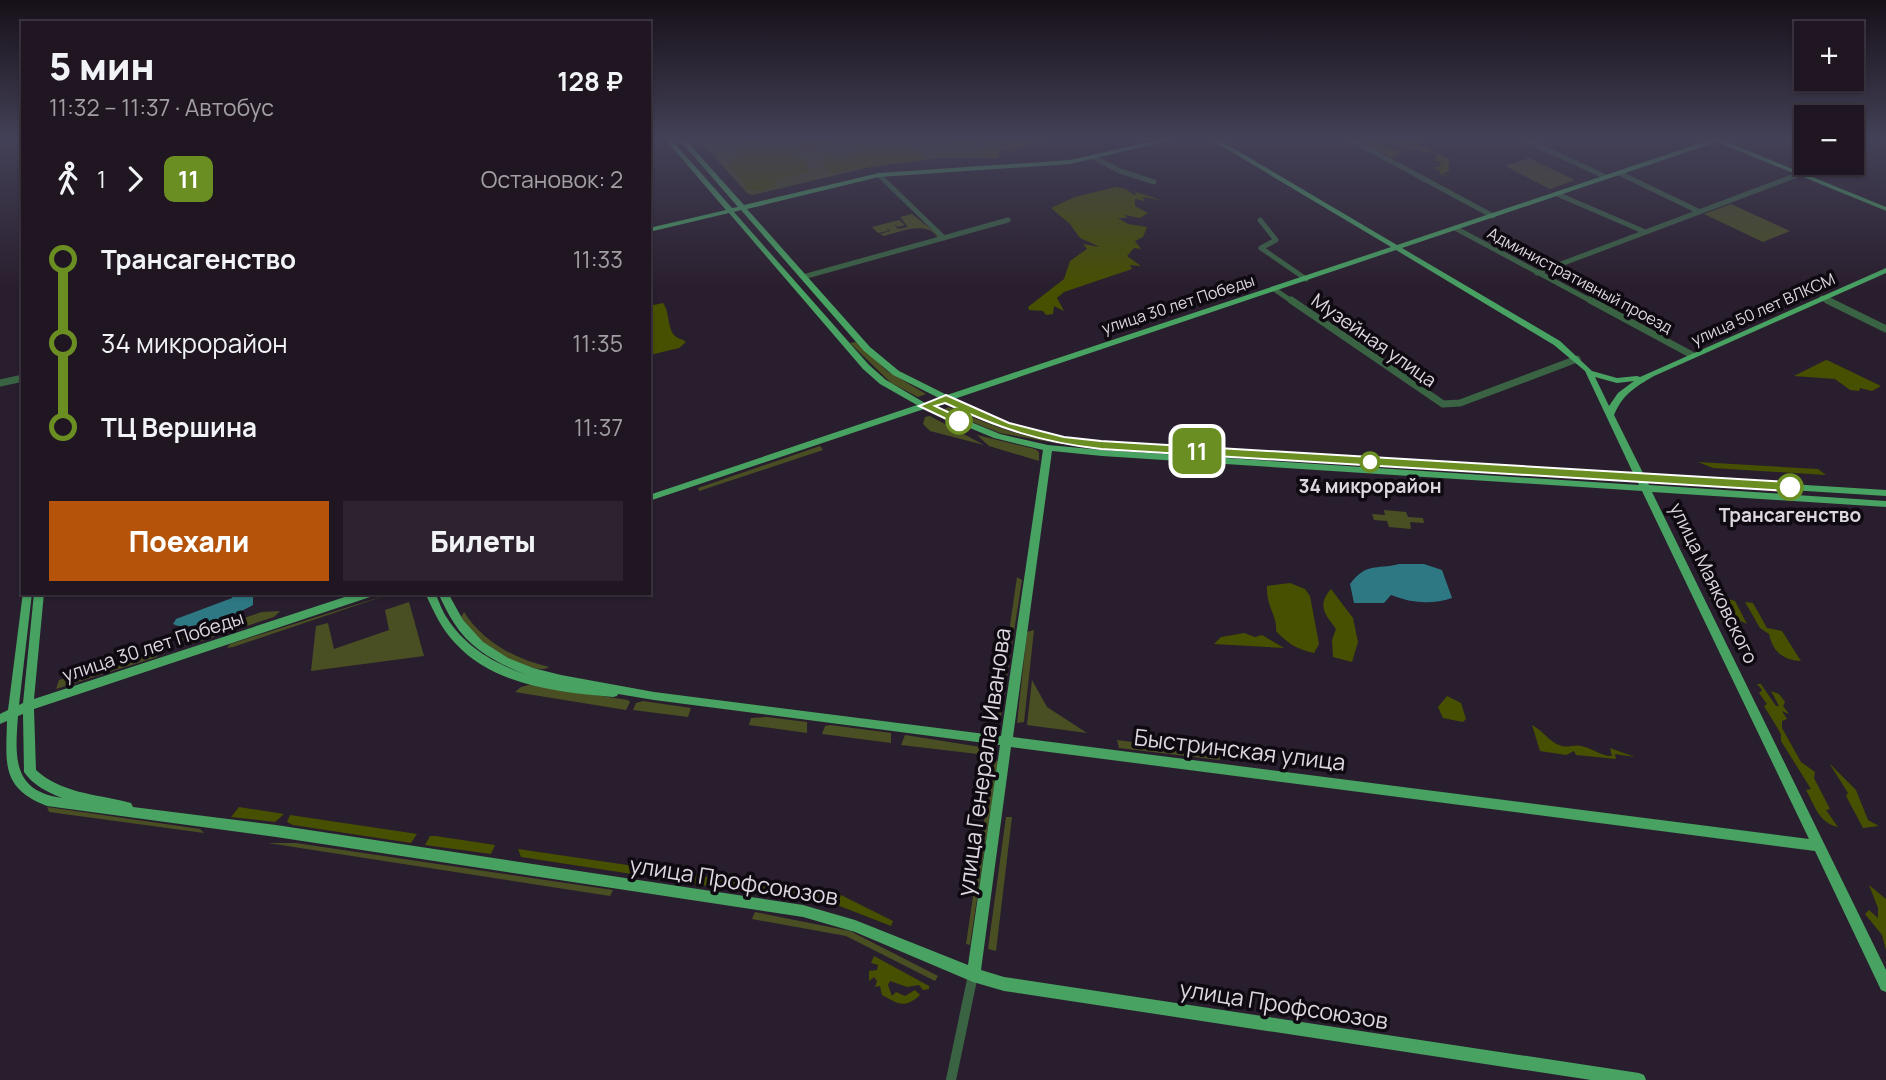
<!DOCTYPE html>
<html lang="ru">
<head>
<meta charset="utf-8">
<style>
  :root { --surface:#1f1622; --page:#2c232f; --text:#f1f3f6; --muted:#a19fa5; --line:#3c3540; --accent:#b45309 }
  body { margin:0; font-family:Manrope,sans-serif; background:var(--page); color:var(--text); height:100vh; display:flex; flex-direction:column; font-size:26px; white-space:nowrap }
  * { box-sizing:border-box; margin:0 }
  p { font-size:23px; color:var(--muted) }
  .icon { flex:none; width:38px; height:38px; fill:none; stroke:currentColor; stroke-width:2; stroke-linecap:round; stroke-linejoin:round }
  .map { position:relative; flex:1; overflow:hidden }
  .sheet { position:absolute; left:21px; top:21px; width:630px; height:574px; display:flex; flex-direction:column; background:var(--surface); border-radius:0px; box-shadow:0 2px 5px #0004,0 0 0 2px var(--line) }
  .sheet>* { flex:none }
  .badge { padding:0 14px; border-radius:10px; font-size:24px; line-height:46px }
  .fabs { position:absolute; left:1794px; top:21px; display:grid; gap:14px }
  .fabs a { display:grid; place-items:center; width:70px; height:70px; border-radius:0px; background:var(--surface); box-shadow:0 2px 5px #0004,0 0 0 2px var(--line); font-size:35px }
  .map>.badge { position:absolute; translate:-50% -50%; box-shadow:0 0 0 4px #fff }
  .legs { display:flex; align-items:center; gap:10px; height:77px; padding:0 28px; font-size:23px }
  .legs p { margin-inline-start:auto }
  .head { display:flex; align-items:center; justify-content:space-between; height:119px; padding:0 28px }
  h1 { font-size:38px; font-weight:800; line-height:52px }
  .action { display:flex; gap:14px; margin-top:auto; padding:14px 28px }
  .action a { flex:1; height:80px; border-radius:0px; background:var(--accent); color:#fff; font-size:28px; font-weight:800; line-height:80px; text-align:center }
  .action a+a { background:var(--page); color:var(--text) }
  ul { padding:0 28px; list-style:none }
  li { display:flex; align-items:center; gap:24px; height:84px; font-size:26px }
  li i { display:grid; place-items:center; width:10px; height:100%; margin:0 9px; background:currentColor }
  li i::after { content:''; width:18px; height:18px; margin:-9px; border:5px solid; border-radius:50%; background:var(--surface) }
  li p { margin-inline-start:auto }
  li:first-child i { background:linear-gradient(#0000 50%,currentColor 0) }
  li:last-child i { background:linear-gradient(currentColor 50%,#0000 0) }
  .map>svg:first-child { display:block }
</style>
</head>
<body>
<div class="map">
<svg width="1886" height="1080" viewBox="0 0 1886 1080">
  <rect width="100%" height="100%" fill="#291e2d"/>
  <!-- green -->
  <path fill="#494f23" d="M697,138h307l-7,20h-57l-70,9 -117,28 -5,-1z
    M1529,158l46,22 -25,9 -45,-23z
    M1731,204l59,27 -27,11 -59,-28z
    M912,214l29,23 -3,1c-11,-18 -38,-6 -54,-2l-4,-2 10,-3 -3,-3 1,3 -10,2 -6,-6 27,-7 6,5 -7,2 -4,-3 4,5 10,-2 -8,-10z
    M856,342l31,29 39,23 -8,3 -27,-14 -41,-40z
    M949,407c42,20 82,32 128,40l-77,-14 -58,-23z
    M930,416l54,29 -54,-14 -7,-7 2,-7z
    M977,435l58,14 4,3v9l-50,-15z
    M820,446l3,4 -124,41 -1,-3z
    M1384,510l22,2 2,5 15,1 1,5 -14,-1 1,7 -22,-2 -2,-6 -13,-1 -2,-6 13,1z
    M1017,577l5,3 -22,142h-4z
    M393,593l-160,54 -6,1 3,-4z
    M409,602l15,54 -113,15 5,-45 12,-3 6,26 55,-19 -4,-20z
    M280,611l-6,6 -82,27 -13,-5 83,-27z
    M464,612c19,30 51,47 85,55 -12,9 -55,-14 -66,-23 -9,-7 -16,-17 -23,-25z
    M1034,630l-10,92 -7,1 10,-91z
    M155,648l2,9 -101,32 3,-9z
    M1032,680l15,27 40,26 -60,-8z
    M529,685l99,15 2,2 -4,8 -111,-18 6,-5z
    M643,701l48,7 -3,9 -55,-7 3,-7z
    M767,717l40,5v11l-58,-8 2,-7z
    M830,725l61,8v10l-69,-9 3,-8z
    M905,735l82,13 -1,7 -85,-10z
    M1117,740l107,14 -5,6 -100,-12z
    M993,760l5,1 -28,184 -4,-1z
    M47,807l153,22 4,4 -155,-21z
    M1006,817h6l-16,134 -8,-2z
    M268,843h28l317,47 -3,6z
    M755,912l95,19 88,45 -3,5 -89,-45 -94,-17z"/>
  <!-- forest -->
  <path fill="#474f00" d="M794,138h60l-58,14 -4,-3 4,-5z
    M927,138h91l9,4 -1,-4h12l5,6 -10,-2v3l-16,3 -2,4 -11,-3 -8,6 4,3 -16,-1 -3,-6 8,-4 -8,-5 -18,4z
    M1354,138h53l16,4 -4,3 30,14v12l-7,3 8,2 -9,-1 -2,-5 -6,-2 9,-2 -5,-3h6l-8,-3 2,-5 -7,-4 -6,3 -5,-4 -18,-1 -19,-10 -2,5 24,8 -12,6z
    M743,139l44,9 6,8 13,5 3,12 -24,4 -4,1 2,5 -6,-7 -1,9 -14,6 -18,-2 2,-4 -18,-22 13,-9z
    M877,142l38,9 11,8 -95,14 -10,-10 7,-8 11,5c4,-2 17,-5 21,-8l-7,-7z
    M1116,187l10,2 8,6 3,-1 -4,-3 28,9 -18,-3 1,4 -9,-2v7l13,7 -8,5 -15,-3 2,3h-9l10,6 19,3 -4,10 -8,4 6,8 -7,-1 -7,8 14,10 -11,-1 2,4 -68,23 -7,6 7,13 -10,-5 -1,8 -7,1 -3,-4 -14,-1 -1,-3 36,-28 6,-18 17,-12 -4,-5 17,3 -20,-9 -10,-14 -19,-16 24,-11z
    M663,303c7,9 4,25 12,33 3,3 8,3 11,6l-7,6 -29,7 -1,-49z
    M1826,360l3,1 52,25 -9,5 -12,-3 -1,3 -9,-1 -15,-11 -41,-3z
    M1698,462l120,7 8,6 -113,-7z
    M1290,583l15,6 5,7 9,48 -5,9c-17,-4 -26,-9 -38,-22 2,-14 -10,-24 -9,-45z
    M1331,589l22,29 5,24 -6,20 -19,-5 -1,-17 4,-11c-10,-14 -20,-23 -5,-40z
    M1707,592l28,9 12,23 -6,-3 -8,5 4,7 -14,-9z
    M1745,602l8,1 14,25 15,3 19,30c-18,-1 -28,-9 -32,-27l-9,-6z
    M1244,633l11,4 7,-2 22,13 -70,-4 7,-7z
    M1757,684h4l15,22h3l-8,-15 8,3 6,8 -2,4 6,8 -7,-3 5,8 -5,2v7l19,34 14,10 -1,6 16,31 -4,1 12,17c-19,-4 -23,-21 -32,-37l5,-1 -30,-48v-7l-17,-28 3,-2 -8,-11 3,-3z
    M1447,696l14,7 5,16 -3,3 -20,-4 -5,-11z
    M1532,725c10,5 18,17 27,20 9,4 14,-1 22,1 11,2 22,11 31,10l-2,-8 25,9 -20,-3 1,5 -40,-4 -2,-4 -8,4 -26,-4z
    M1829,763l27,27 12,30 11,6 -16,2 -17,-32 2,-3z
    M239,807l45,7 -9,8 -44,-5z
    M290,815l121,18 6,1 -6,9 -118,-18 -6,-3z
    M430,836h6l59,9 -4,9 -66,-9z
    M518,849l130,19 -3,8 -124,-19z
    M657,870l110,15 -3,8 -109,-14z
    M1869,885l17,14v51l-4,-15 -17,-21 4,-4 9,8v-10z
    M789,888l52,7 52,26 -2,5 -59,-23 -51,-8 1,-5 5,2z
    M874,956l55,30v3l-6,1 -4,-5 -12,2 -17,-6 -2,4 4,11 4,-4 9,4 10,-6 5,5c-16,15 -23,8 -38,0l-2,-9 -5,1 2,-6 -3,-4 -5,4v-10l8,-1 1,-5 -7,-2z"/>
  <!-- water -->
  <path fill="#2e7883" d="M1399,564h25l18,6 10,28c-21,7 -41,5 -61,-3l-7,8h-30l-4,-19c17,-22 25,-14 49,-20z
    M234,593h19v12c-15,9 -65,28 -80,19l3,-5 56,-21z"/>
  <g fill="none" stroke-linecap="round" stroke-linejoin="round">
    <!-- minor-far2 -->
    <path stroke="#3a6344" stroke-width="5" d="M1348,138l145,78
      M1522,138l84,39
      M1095,158l25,13 34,11
      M1619,173l79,38
      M879,175l65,63
      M1557,194l86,37
      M1260,220l16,20 -15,8 45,31
      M1455,228l138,74
      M1537,273l263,-99
      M803,277l205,-57
      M1274,289l19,13
      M1822,298l8,4"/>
    <!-- minor-far1 -->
    <path stroke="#3a6344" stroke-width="7" d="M1291,300l152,104 17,-1 117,-44
      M1590,300l102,55
      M1827,300l59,29
      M0,383l23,-5"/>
    <!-- minor -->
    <path stroke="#3a6344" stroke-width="10" d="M951,1080l22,-105"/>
    <!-- major -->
    <path fill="#48a262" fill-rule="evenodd" d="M664,138h6l62,70 6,-1 -60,-69h6l60,67 135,-32 191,-13 97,-22h12l-109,26 -191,13 -132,32 123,138 29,24 48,24 444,-148 -183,-109h8l181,107 319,-107h11l-5,2 164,67v4l-2,-1 -167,-68 -315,106 158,93 32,30 25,7 20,-2 3,1 246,-109v5l-232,103c-19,11 -31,18 -40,39l30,60 242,15v6l-239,-15 2,4 237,16v6l-234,-15 234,478v22l-5,-2 -66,-139 -804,-104 -30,223 23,7 635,96 5,2 2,5h-55l-587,-89 -31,-9 -118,-50 -52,-15 -527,-80 -229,-31c-46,-18 -41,-42 -40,-85l-7,3v-10l8,-4 15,-118v1h9l-13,112 4,-2 11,-110h10l-10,106 323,-106h17l-1,3 -339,113 2,61c25,23 59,24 91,32l4,1 2,4 143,18 527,80 52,15 113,45 32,-220 -346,-45 -36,-6 -1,2 -4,1c-54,-5 -118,-11 -157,-53 -14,-14 -22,-32 -31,-51h10c4,8 7,18 12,25 19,30 49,46 80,57 -28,-11 -56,-25 -73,-52 -6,-9 -11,-20 -16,-30h10l15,27 20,22 25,16 25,10 28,7 93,17 347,44 42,-286 -49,-12 -70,-29 -275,92v-6l268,-90 -37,-21 -17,-15 -134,-156 -80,19v-4l77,-18zM741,210l123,141 29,24 46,23 -14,5 -39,-23 -17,-15 -135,-153zM1396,250l158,95 31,26 49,104 -533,-33 -54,-8 -50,-14 -43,-21zM1595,377l22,6 17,-2 -16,12 -9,13zM946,401l45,23 56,16 54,8 536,33 2,4 -537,-35 -54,-5 -48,-11 -68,-28zM1052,451l50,5 540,35 167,348 -796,-102zM23,714l1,58c9,13 23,20 38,26 -50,-7 -47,-41 -44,-82z"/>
  </g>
  <!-- sky -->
  <linearGradient id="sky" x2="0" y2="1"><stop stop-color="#171019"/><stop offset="0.48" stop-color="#434157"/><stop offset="1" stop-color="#434157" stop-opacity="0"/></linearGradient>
  <rect width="1886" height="289" fill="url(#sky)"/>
  <!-- line-1 -->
  <path fill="#6b8e23" stroke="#fff" stroke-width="2" d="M946,395l63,28 55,14 37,4 689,41 6,5 -6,4 -689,-42c-61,-7 -100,-20 -156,-46l-10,3 28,13 2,2 -6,4 -40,-19z"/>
  <!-- markers -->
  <g fill="#fff" stroke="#6b8e23" stroke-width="3.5">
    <circle cx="959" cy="421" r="12"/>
    <circle cx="1370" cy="462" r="9"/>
    <circle cx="1790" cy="487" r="12"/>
  </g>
  <g text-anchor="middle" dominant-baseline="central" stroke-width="7" stroke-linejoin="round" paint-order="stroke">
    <!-- far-street labels -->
    <g font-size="16" fill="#ddd6e0" stroke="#0f0a11">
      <text transform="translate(1580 280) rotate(28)">Административный проезд</text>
      <text transform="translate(1178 304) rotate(-18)">улица 30 лет Победы</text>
      <text transform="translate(1763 309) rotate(-24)">улица 50 лет ВЛКСМ</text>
    </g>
    <!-- street labels -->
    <g font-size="19" fill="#ddd6e0" stroke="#0f0a11">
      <text transform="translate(1374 340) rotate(35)">Музейная улица</text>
      <text transform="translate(1714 583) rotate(64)">улица Маяковского</text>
      <text transform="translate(153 646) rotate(-18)">улица 30 лет Победы</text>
    </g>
    <!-- stop labels -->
    <g font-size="19" font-weight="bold" fill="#ddd6e0" stroke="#0f0a11">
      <text x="1370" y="486">34 микрорайон</text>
      <text x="1790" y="515">Трансагенство</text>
    </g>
    <!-- near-street labels -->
    <g font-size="23" fill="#ddd6e0" stroke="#0f0a11">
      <text transform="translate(1240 749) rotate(7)">Быстринская улица</text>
      <text transform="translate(983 762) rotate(-82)">улица Генерала Иванова</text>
      <text transform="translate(734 880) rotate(9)">улица Профсоюзов</text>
      <text transform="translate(1284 1004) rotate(9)">улица Профсоюзов</text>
    </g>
  </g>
</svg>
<div class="fabs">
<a>+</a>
<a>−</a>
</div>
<b class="badge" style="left:1197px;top:451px;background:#6b8e23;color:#fff">11</b>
<section class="sheet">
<div class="head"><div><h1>5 мин</h1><p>11:32 – 11:37 · Автобус</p></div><b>128 ₽</b></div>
<div class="legs"><svg class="icon" aria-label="walk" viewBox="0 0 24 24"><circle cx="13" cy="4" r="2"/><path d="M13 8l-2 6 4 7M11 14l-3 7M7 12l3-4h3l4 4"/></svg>1<svg class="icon" aria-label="forward" viewBox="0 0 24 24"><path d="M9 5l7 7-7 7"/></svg><b class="badge" style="background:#6b8e23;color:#fff">11</b><p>Остановок: 2</p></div>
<ul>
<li><i style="color:#6b8e23"></i><b>Трансагенство</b><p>11:33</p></li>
<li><i style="color:#6b8e23"></i><span>34 микрорайон</span><p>11:35</p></li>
<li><i style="color:#6b8e23"></i><b>ТЦ Вершина</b><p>11:37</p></li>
</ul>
<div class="action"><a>Поехали</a><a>Билеты</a></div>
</section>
</div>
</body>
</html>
